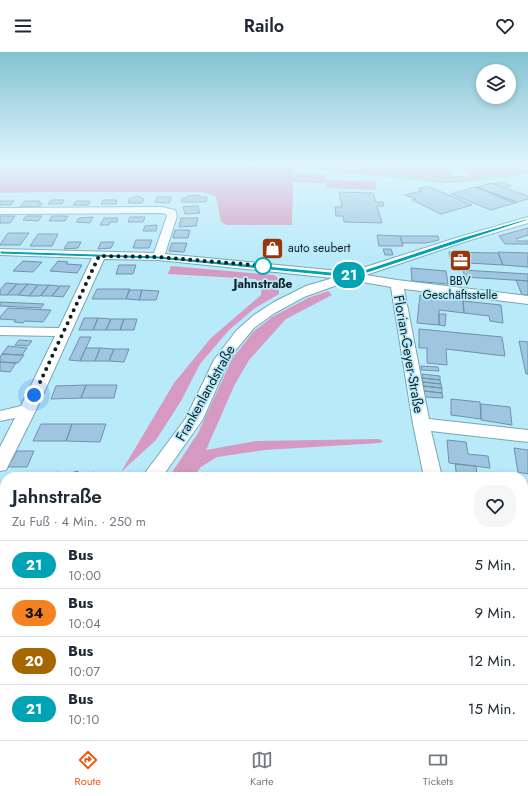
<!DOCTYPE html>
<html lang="de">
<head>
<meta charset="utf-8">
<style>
  :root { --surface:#fff; --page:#f6f6f7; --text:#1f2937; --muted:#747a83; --line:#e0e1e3; --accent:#ea580c }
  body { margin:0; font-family:Jost,sans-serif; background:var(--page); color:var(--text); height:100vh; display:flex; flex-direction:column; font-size:15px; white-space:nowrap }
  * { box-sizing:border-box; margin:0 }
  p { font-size:13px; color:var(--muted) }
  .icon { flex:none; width:22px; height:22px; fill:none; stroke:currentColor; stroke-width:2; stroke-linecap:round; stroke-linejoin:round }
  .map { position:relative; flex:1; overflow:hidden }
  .details { position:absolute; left:0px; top:420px; width:528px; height:268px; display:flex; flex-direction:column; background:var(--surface); border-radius:16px 16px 0 0; box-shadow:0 2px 6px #0003 }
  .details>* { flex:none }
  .badge { padding:0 8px; border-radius:13px; font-size:14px; line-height:26px }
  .buttons { position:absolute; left:476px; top:12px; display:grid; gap:8px }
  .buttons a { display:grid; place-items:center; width:40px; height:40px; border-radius:50%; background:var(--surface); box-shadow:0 2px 6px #0003; font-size:20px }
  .you { position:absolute; width:20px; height:20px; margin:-10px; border:3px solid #fff; border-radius:50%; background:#1a73e8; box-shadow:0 0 0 6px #1a73e833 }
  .map>.badge { position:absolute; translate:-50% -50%; box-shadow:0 0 0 2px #fff }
  .round { display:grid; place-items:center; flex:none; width:42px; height:42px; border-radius:16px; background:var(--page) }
  .head { display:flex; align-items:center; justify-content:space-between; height:68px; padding:0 12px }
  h1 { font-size:19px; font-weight:600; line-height:30px }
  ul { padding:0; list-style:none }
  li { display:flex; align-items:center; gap:12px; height:48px; padding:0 12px; border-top:1px solid var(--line) }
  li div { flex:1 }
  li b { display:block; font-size:15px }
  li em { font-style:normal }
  li .badge { min-width:44px; font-weight:700; text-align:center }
  header { display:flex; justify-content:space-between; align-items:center; height:52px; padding:0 12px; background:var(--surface); font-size:18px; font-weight:600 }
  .menu { display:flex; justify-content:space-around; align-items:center; height:56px; border-top:1px solid var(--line); background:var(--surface); font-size:11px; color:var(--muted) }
  .menu a { display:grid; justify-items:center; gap:2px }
  .menu .active { color:var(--accent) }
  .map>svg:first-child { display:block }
</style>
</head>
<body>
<header><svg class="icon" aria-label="menu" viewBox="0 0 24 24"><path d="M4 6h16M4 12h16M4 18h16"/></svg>Railo<svg class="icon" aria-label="heart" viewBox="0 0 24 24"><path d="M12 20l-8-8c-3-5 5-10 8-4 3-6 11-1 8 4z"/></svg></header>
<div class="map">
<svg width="528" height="688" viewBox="0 0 528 688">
  <rect width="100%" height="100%" fill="#b9eafa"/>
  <!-- green -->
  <path fill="#d69ac2" d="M0,112h444l10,12h15l-5,-6h-10l-4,-6h43l5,5h1l-4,-5h33v9l-53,8 -30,2 -152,-16v7l33,1v5l49,1 1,9 -50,-2v-5l-33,-1 -1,43h-65l-6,-3 -5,-26 -16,-4h-147l-53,1z
    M171,214l103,9 5,4v15l-24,14 -26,22 -29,34 -19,37 -25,39 -35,32 53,-89 37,-45 50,-43 1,-12 -7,-4 -87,-5z
    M328,239l4,4 -46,24 -37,41 -15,26 -28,64 50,-9 123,-2 4,2 -3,2 -115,7 -48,7 -16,10 -8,10h-24l29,-44 34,-74 21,-27 19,-15 36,-19z"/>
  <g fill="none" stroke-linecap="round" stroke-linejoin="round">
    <!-- stream -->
    <path stroke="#8cd6ae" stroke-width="2.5" d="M380,112l8,3
      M388,112v11c47,9 93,6 140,-2"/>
  </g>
  <!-- building -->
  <path fill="#a0c5e0" stroke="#6e92ab" d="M501,130l10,4 -7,2 -10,-4z
    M491,131l37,13v3l-11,3 -40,-15z
    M427,134l45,19 -31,9 -29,-14 4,-1 -11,-4 17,-4 -4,-2z
    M475,135l40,16 -24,7 -40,-16z
    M475,135h2l40,15 -2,1z
    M339,140l34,1 3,9h7l1,4h-7l5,17 -38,-1 -1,-6h-7l-1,-9h7z
    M199,143v2h8l-1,5h-25l2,-4h4v-2z
    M138,144l6,3 -2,4h-14l1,-4z
    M157,145h14l-1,5 -4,1 -11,-1z
    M51,148h13l-2,4h-14z
    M103,148h14l-1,4h-15z
    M0,149h14l-3,4h-11z
    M25,149h15l-2,2h4l-3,4h-19z
    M76,149h14l-2,4h-15z
    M198,154l2,7 -15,1 -2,-7z
    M0,164h15l-5,7h-10z
    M26,164h16l-4,5 -15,-1z
    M52,164h16l-3,5h-16z
    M93,165l-3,6 -14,-1 3,-4z
    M130,165h15l-2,5h-15z
    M104,166h14l-1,4h-7l-1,3h-9z
    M181,166h17l-2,8 -17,1z
    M157,173l-1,6h-13l2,-5z
    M528,176v7l-12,4 2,2h10v3h-23l-6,-8z
    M175,178h15l-2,8h-15z
    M8,181h21l-9,12h-20z
    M38,182h20l-6,12h-22z
    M377,183l23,1 3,10h-24z
    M400,184h38l1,4 -13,3h-24z
    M271,187h9l-1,10 -9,-1z
    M136,188h16l-3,8h-16z
    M68,190h13l-3,6 -14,1z
    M101,190h13l-3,6 -13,1z
    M172,191h15l-3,9 -15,-1z
    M383,197h8l2,6h-8z
    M449,200l49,1 5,12 -52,-3z
    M498,200l30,1v14l-25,-2z
    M23,209l17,1h2l-9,10 -20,-1z
    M58,209l10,1 -2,2 16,1 -5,8 -27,-2z
    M119,213h17l-3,9h-17z
    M411,216l35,3 2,13 -36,-3z
    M463,218l65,4v7l-63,-4z
    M516,228l12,1v14h-6z
    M6,231l11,1 -10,11h-7v-5z
    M17,232h11l-10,11h-11z
    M28,232l10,1 -9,11 -11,-1z
    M38,233h11l-9,11h-11z
    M49,233l11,1 -8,10h-11z
    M60,234h10l-7,11 -11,-1z
    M97,237h33l-4,10h-34z
    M129,238h13l-3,10 -13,-1z
    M142,238l17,1 -3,9h-17z
    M420,243l43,5 1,13 -25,-3v15l-22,-2z
    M463,249l38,4 2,18 -13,-2 -1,-5 -25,-3z
    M0,250l44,2 -3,4 -41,-2z
    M8,256l43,2 -8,12 -18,-1 -2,2 -9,-1 2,-2 -16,-1v-2z
    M439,262h7l-1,12 -6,-1z
    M84,266h14l-5,12h-14z
    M98,266l13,1 -5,11h-13z
    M111,267h13l-4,11h-14z
    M124,267h13l-3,11h-14z
    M419,277l83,8 3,19 -59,-7 1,16 -20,-2v-15h-8z
    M80,285h11l-11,24 -11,-1z
    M19,288l13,1 -4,5 -13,-1z
    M519,289l9,1v32h-2z
    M8,294l19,2 -5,7 -20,-1z
    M86,296h14l-5,13h-15z
    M100,296l14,1 -5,12h-14z
    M114,297h15l-5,13 -15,-1z
    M2,302l20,1h2l-6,8 -18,-1v-5z
    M0,310l16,1 -6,9 -10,-1z
    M421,314l17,1 1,4 -18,-1z
    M422,322l18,2v4l-18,-2z
    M422,326l18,2 1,4 -18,-2z
    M423,330l18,2 1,4 -19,-2z
    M86,333l-5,13 -30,1 5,-13z
    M86,333h31l-3,13h-33z
    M423,334l19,2v5l-18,-2z
    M424,339l18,2 1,5 -19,-1z
    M451,347l29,3 1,17 -30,-4z
    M481,352l29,3 2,18 -31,-5z
    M41,372h31l-6,17h-33z
    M72,372h34l-6,18 -34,-1z
    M447,388l19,2 2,12 20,2 2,12 -41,-5z
    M514,396l14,2v24l-10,-2z
    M17,399h17l-7,16h-19z
    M455,412l21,2 1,11h-20z
    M78,419l1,6h-20v-1z
    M58,420l1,5h-19z
    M94,420l1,5h-16l-1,-1z
    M523,472h4l1,16 -5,-1z
    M523,530h5v26l-5,-1z
    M523,603l5,1v19h-5z"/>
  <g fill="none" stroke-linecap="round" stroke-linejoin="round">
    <defs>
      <path id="minor" d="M161,155l14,3 2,6 -12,38 185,18 109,-35 69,-20v6l-61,18 -101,34 31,5 131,16v8l-124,-15 25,130 99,11v12l-97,-11 11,46h-18l-11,-53 -22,-137 -40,-7 -47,17 -31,17 -19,14 -20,24 -9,17 -22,50 -41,58h-20l44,-59 28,-58 22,-29 18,-16 20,-13 32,-16 27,-8 -175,-18 -54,-1 -68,151 -30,60 -6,1v-24l15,-29 -15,3v-10l21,-5 34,-70 -55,-1v-8l59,1 33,-70 -92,-3v-6l154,4 13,-37 -1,-2 -5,-1 -161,1v-6z
        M5,515v20l-5,1v-19z
        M0,612l5,2v26l-5,-2z
        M55,683h33l2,5h-32z"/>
    </defs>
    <!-- minor casing -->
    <use href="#minor" stroke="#78a7b6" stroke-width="2"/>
    <!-- minor -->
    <use href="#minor" fill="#fff" fill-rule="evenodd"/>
  </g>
  <!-- sky -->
  <linearGradient id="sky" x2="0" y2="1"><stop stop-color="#83c2d1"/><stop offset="0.54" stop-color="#e0f6fd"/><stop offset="1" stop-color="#e0f6fd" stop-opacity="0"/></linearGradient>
  <rect width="528" height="208" fill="url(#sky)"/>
  <!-- line -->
  <path fill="#00a3b4" stroke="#fff" d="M526,167l2,1 -176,58 -194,-19 -158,-5v-3l158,5 194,18 109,-36z"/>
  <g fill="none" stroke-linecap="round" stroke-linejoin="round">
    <!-- walk -->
    <path stroke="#0f2228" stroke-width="4" stroke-dasharray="0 7.2" d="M34,343l65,-139 59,1 108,9h-3"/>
  </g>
  <!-- icons -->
  <defs>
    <symbol id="shop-square" viewBox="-11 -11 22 22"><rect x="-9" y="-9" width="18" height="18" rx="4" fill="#9a3508" stroke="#b9eafa"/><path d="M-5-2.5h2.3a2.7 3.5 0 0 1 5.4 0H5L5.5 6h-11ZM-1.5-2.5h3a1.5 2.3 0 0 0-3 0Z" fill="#fff"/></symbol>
    <symbol id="office-square" viewBox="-11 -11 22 22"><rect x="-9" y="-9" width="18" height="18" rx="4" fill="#9a3508" stroke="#b9eafa"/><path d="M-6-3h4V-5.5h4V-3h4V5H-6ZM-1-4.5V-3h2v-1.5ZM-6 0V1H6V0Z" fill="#fff"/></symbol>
  </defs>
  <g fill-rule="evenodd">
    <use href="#shop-square" x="260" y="184" width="25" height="25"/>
    <use href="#office-square" x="448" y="196" width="25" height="25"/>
  </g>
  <!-- markers -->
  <circle fill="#fff" stroke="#00a3b4" stroke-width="2" cx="263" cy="214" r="8"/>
  <g text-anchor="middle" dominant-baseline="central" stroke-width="3.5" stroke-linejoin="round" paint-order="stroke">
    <!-- far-poi labels -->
    <g font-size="12" fill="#0f2228" stroke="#b9eafa" text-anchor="start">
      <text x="288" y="196">auto seubert</text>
      <text x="460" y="229" text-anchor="middle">BBV<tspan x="460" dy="14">Geschäftsstelle</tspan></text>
    </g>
    <!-- far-stop labels -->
    <g font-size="12" font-weight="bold" fill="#0f2228" stroke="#b9eafa">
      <text x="263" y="232">Jahnstraße</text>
    </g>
    <!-- street labels -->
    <g font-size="14" fill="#0f2228" stroke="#b9eafa">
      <text transform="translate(409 302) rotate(80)">Florian-Geyer-Straße</text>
      <text transform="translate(205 341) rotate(-61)">Frankenlandstraße</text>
    </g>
  </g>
</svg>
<div class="buttons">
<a><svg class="icon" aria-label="layers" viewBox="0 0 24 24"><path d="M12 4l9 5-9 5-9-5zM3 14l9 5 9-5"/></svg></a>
</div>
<div class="you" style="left:34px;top:343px"></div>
<b class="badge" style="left:349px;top:223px;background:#00a3b4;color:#fff">21</b>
<section class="details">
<div class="head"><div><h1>Jahnstraße</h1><p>Zu Fuß · 4 Min. · 250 m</p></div><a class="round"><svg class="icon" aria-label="heart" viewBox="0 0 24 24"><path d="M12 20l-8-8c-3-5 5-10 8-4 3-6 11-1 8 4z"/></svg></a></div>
<ul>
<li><span class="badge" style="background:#00a3b4;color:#fff">21</span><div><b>Bus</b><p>10:00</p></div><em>5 Min.</em></li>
<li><span class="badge" style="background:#f58220;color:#111">34</span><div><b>Bus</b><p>10:04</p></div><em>9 Min.</em></li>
<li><span class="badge" style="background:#a76700;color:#fff">20</span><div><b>Bus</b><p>10:07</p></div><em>12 Min.</em></li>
<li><span class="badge" style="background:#00a3b4;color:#fff">21</span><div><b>Bus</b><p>10:10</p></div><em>15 Min.</em></li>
</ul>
</section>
</div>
<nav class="menu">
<a class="active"><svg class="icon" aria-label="directions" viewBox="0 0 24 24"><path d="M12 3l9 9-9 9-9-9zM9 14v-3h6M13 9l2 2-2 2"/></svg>Route</a>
<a><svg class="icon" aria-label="map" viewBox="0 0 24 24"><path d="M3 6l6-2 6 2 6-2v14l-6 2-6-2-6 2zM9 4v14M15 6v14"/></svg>Karte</a>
<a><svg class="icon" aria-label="tickets" viewBox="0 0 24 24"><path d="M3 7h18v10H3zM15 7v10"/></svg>Tickets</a>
</nav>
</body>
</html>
